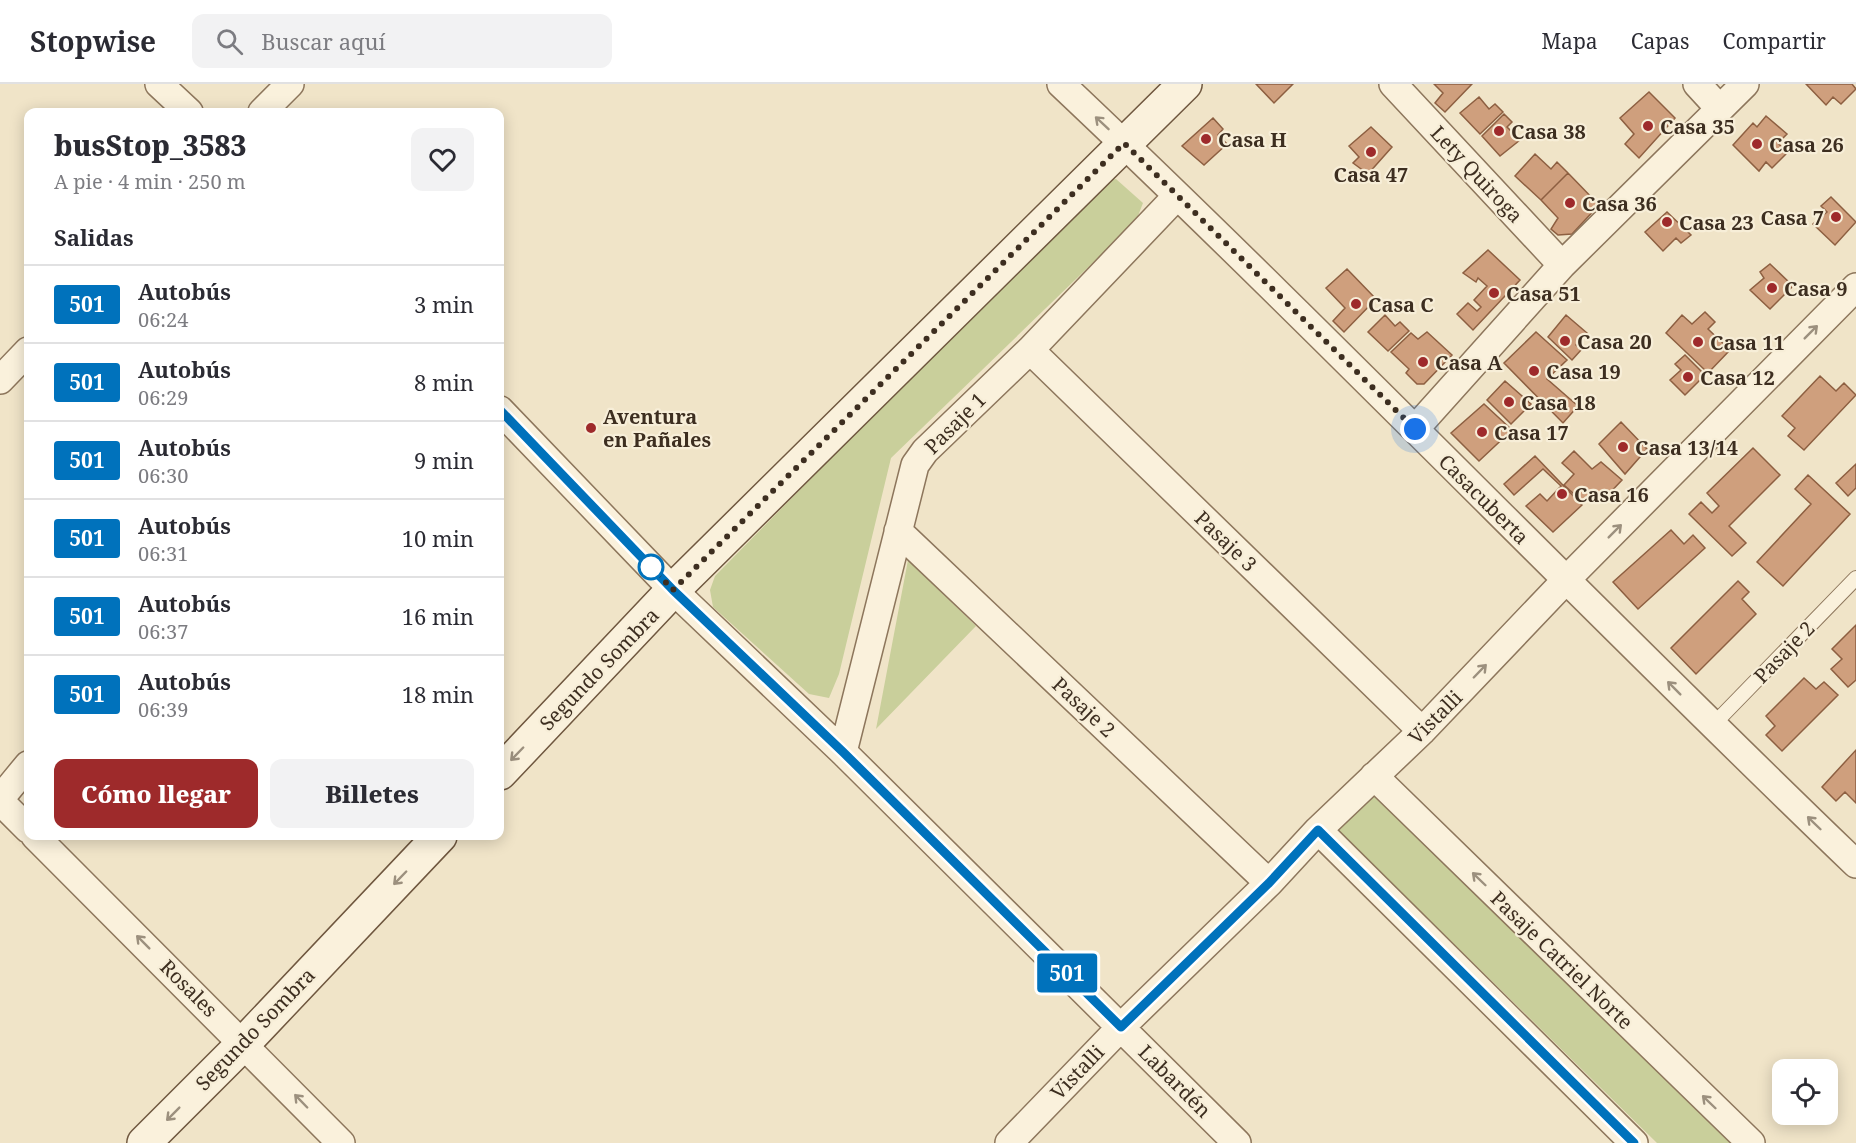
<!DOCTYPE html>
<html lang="es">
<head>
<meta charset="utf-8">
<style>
  :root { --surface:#fff; --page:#f2f2f3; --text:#2b2b33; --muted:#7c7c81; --line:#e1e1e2; --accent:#9e2a2b }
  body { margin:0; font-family:"Noto Serif",serif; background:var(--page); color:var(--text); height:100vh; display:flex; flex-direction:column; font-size:22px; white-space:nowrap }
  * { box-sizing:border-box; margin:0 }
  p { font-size:20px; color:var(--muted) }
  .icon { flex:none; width:33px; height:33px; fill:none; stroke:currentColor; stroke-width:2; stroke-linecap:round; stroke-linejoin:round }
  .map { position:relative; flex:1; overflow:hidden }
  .side { position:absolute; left:24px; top:24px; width:480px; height:732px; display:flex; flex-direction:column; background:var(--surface); border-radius:12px; box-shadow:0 3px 15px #0003 }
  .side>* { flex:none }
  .badge { padding:0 12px; border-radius:4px; font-size:21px; line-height:39px }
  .tools { position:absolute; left:1772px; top:975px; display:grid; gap:12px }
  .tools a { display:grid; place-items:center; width:66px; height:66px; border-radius:12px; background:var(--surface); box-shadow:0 3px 15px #0003; font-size:30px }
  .you { position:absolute; width:30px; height:30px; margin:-15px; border:4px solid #fff; border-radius:50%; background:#1a73e8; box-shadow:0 0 0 9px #1a73e833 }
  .map>.badge { position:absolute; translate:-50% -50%; box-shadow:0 0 0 3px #fff }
  h2 { padding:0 30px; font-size:22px; line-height:54px }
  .round { display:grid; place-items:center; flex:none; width:63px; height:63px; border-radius:12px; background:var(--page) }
  .overview { display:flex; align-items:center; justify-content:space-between; height:102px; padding:0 30px }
  h1 { font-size:28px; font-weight:800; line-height:45px }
  .primary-button { display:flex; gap:12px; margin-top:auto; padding:12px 30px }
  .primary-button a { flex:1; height:69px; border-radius:12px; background:var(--accent); color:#fff; font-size:24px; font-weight:800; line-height:69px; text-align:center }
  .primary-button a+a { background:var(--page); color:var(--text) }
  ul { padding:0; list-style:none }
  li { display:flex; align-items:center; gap:18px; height:78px; padding:0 30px; border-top:2px solid var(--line) }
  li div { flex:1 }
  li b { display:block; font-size:22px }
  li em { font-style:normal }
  li .badge { min-width:66px; font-weight:700; text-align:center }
  header { display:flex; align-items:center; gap:36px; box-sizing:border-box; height:84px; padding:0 30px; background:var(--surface); border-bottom:2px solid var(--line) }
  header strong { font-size:28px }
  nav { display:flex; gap:33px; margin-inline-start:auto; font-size:21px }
  .search { width:420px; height:54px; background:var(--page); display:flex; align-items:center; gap:15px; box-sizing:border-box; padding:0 21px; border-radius:12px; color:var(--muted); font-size:22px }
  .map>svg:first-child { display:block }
</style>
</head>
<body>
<header>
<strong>Stopwise</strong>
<div class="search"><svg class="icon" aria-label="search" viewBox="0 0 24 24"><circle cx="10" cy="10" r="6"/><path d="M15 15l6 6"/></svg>Buscar aquí</div>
<nav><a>Mapa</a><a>Capas</a><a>Compartir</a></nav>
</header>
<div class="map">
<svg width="1856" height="1059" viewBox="0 0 1856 1059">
  <rect width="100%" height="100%" fill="#f0e4c8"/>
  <!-- green -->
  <path fill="#c9cf9b" d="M1116,95l27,24 -7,18 -245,237 -52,216 -10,24 -20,-4 -96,-87 -3,-17 5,-14 389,-395z
    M908,476l68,66 -100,103z
    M1375,708l358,351h-76l-319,-313z"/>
  <!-- building -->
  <path fill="#cf9f7d" stroke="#8d5f41" stroke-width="1.5" d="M1256,0h37l-19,19z
    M1434,0h38l-27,28 -10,-9 8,-10z
    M1806,0h46l4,5 -15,15 -8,-7 -7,8z
    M1649,8l26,26 -36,40 -14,-14 9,-10 -14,-16z
    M1479,13l10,12 6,-5 8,8 -23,22 -20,-21z
    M1504,30l8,8 -5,5 13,13 -20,16 -18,-20z
    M1766,32l21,18 -9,9 9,10 -15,15 -6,-6 -7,9 -26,-26 20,-22 4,4z
    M1213,34l10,11 -5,6 9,9 -23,21 -22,-19z
    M1371,43l21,20 -24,27 -15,-11 6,-6 -10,-11z
    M1535,70l16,15 6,-7 11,11 -27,27 -26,-24z
    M1568,89l31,32 -27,29 -14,1 -7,-6 7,-11 -17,-18z
    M1831,113l25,25 -21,23 -22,-21 14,-12 -6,-6z
    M1667,128l24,23 -10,8 -5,-5 -13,13 -18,-19z
    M1488,166l32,30 -47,50 -16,-16 11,-11 9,8 4,-4 -7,-7 13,-14 -9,-8 -2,4 -13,-9z
    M1770,180l23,22 -23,23 -20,-19 14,-12 -4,-6z
    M1347,185l29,30 -32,33 -11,-11 12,-13 -19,-20z
    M1705,228l10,10 -7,7 22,21 -22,23 -42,-40 16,-18 10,9z
    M1385,231l10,11 5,-4 9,9 -21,20 -20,-19z
    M1566,231l21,18 -11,12 5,5 -9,10 -24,-23z
    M1427,248l25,23 -28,29h-7l-11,-11 3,-4 -18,-17 20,-19 7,6z
    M1536,248l31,28 -20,19 31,27 -15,17 -59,-60z
    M1685,271l20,20 -20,20 -15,-15 11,-10 -6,-6z
    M1820,292l16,15 8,-8 12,12 -52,55 -16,-14 7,-8 -13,-12z
    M1505,297l26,23 -20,20 -24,-24z
    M1484,320l28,26 -33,31 -28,-28z
    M1621,338l26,27 -22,25 -26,-30z
    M1753,364l27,27 -51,51 17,17 -14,13 -43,-42 12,-12 11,11 7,-7 -12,-13z
    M1574,367l18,18 9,-7 21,18 -18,19 -8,-8 -12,12 -20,-18 10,-11 -12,-11z
    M1535,372l47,49 -29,27 -27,-26 14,-12 7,7 14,-15 -18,-17 -29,26 -10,-11z
    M1856,380v24l-8,8 -12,-13z
    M1808,391l42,39 -67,72 -26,-24 54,-58 -16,-15z
    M1671,446l13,14 9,-9 12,13 -67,61 -25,-27z
    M1738,497l11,11 -7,7 14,15 -60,60 -25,-26z
    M1856,541v55l-8,7 -17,-18 11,-10 -10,-10z
    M1804,594l12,11 8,-7 14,13 -56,56 -16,-16 9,-9 -9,-10z
    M1856,666v53l-11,-11 -9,9 -14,-14z"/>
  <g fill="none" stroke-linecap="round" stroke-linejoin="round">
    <defs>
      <path id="lane" d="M1712,642l144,-148"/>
      <path id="street" d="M159,0l30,28
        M1061,0c270,255 527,523 795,780
        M1393,0l169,181
        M1697,0l22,24
        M262,28l28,-28
        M1030,266l392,381
        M0,296l28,-29
        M500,326l173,180 170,162 394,391
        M1415,345l147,-164 183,-181
        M898,447l371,352
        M843,668l72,-287 10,-14 105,-101 147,-154
        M1374,692l377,367
        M0,715l28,-34
        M0,717l28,28
        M1318,746l316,313
        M35,752l306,307
        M1009,1059l112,-116 148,-144 49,-53 104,-99 143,-150 291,-294"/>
      <path id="secondary" d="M500,689l173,-183 512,-506
        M144,1059l100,-100 196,-207"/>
    </defs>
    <!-- lane casing -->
    <use href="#lane" stroke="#8d765c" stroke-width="16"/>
    <!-- street casing -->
    <use href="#street" stroke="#8d765c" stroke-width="30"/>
    <!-- secondary casing -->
    <use href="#secondary" stroke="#6f573f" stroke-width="36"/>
    <!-- lane -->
    <use href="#lane" stroke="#faf1dc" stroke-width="14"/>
    <!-- street -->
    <use href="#street" stroke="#faf1dc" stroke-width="27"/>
    <!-- secondary -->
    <use href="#secondary" stroke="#faf1dc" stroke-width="33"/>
  </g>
  <!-- one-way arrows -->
  <defs><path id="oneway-shaft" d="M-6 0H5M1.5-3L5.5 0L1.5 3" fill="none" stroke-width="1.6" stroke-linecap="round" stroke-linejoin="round" transform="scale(1.5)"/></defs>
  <g stroke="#9c907e">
    <use href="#oneway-shaft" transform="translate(1102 39) rotate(-137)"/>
    <use href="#oneway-shaft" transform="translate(1811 248) rotate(-45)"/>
    <use href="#oneway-shaft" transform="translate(1615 447) rotate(-45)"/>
    <use href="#oneway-shaft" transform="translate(1480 587) rotate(-46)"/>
    <use href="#oneway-shaft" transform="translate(1674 604) rotate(-135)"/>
    <use href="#oneway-shaft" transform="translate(517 670) rotate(134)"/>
    <use href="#oneway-shaft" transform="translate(1814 739) rotate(-136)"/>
    <use href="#oneway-shaft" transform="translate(400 794) rotate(134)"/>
    <use href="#oneway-shaft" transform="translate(1479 795) rotate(-136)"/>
    <use href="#oneway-shaft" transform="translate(143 858) rotate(-135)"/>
    <use href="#oneway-shaft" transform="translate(301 1017) rotate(-134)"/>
    <use href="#oneway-shaft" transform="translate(1709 1018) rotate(-136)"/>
    <use href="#oneway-shaft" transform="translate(173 1030) rotate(135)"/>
  </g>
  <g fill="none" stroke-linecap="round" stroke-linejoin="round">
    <defs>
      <path id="line" d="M500,326l173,180 170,162 278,275 148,-144 49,-53 316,313"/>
    </defs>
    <!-- line casing -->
    <use href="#line" stroke="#fff" stroke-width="14"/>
    <!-- line -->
    <use href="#line" stroke="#0072bc" stroke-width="9"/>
    <!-- walk -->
    <path stroke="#3d2e20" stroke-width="6" stroke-dasharray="0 10.8" d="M651,483l22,23 451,-447 291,286"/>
  </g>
  <!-- markers -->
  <g fill="#9e2a2b" stroke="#f7eed8" stroke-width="2">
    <circle cx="1648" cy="42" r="6"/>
    <circle cx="1499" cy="47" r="6"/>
    <circle cx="1206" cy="55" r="6"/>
    <circle cx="1757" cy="60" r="6"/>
    <circle cx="1371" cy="68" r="6"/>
    <circle cx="1570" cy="119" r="6"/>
    <circle cx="1836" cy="133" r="6"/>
    <circle cx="1667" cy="138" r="6"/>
    <circle cx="1772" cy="204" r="6"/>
    <circle cx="1494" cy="209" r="6"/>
    <circle cx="1356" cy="220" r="6"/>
    <circle cx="1565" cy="257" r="6"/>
    <circle cx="1698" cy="258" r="6"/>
    <circle cx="1423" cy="278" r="6"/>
    <circle cx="1534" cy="287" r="6"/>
    <circle cx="1688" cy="293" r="6"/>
    <circle cx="1509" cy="318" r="6"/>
    <circle cx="591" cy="344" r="6"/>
    <circle cx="1482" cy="348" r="6"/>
    <circle cx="1623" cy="363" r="6"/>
    <circle cx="1562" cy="410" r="6"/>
  </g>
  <circle fill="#fff" stroke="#0072bc" stroke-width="3" cx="651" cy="483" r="12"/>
  <g text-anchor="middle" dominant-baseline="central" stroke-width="4.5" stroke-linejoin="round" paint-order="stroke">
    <!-- poi labels -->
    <g font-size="20" font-weight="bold" fill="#3d2e20" stroke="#f7eed8" text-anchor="start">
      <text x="1660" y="42">Casa 35</text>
      <text x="1511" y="47">Casa 38</text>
      <text x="1218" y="55">Casa H</text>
      <text x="1769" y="60">Casa 26</text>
      <text x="1371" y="90" text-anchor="middle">Casa 47</text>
      <text x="1582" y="119">Casa 36</text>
      <text x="1824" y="133" text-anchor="end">Casa 7</text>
      <text x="1679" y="138">Casa 23</text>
      <text x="1784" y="204">Casa 9</text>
      <text x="1506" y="209">Casa 51</text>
      <text x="1368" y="220">Casa C</text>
      <text x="1577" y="257">Casa 20</text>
      <text x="1710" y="258">Casa 11</text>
      <text x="1435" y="278">Casa A</text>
      <text x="1546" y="287">Casa 19</text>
      <text x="1700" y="293">Casa 12</text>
      <text x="1521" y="318">Casa 18</text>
      <text x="603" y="332">Aventura<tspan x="603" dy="23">en Pañales</tspan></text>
      <text x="1494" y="348">Casa 17</text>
      <text x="1635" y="363">Casa 13/14</text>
      <text x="1574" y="410">Casa 16</text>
    </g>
    <!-- street labels -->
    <g font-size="20" fill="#3d2e20" stroke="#f7eed8">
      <text transform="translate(1477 90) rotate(47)">Lety Quiroga</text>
      <text transform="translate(955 339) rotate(-45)">Pasaje 1</text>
      <text transform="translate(1484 415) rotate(45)">Casacuberta</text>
      <text transform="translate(1226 457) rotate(44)">Pasaje 3</text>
      <text transform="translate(1784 568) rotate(-46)">Pasaje 2</text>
      <text transform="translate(599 585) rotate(-46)">Segundo Sombra</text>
      <text transform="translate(1084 623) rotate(43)">Pasaje 2</text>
      <text transform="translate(1435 633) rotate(-45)">Vistalli</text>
      <text transform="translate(1562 876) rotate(44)">Pasaje Catriel Norte</text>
      <text transform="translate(189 904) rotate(45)">Rosales</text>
      <text transform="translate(255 945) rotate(-46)">Segundo Sombra</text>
      <text transform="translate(1077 988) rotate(-46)">Vistalli</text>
      <text transform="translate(1175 997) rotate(45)">Labardén</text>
    </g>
  </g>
</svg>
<div class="tools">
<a><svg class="icon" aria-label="locate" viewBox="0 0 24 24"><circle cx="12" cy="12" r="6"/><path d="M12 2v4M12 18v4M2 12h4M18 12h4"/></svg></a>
</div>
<div class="you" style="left:1415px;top:345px"></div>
<b class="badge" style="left:1067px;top:889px;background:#0072bc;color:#fff">501</b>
<section class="side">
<div class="overview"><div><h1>busStop_3583</h1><p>A pie · 4 min · 250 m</p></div><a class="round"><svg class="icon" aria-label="heart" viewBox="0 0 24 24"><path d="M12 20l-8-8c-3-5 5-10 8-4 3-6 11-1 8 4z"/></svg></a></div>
<h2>Salidas</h2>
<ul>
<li><span class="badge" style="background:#0072bc;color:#fff">501</span><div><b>Autobús</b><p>06:24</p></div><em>3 min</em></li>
<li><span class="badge" style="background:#0072bc;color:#fff">501</span><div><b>Autobús</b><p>06:29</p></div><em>8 min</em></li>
<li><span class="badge" style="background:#0072bc;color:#fff">501</span><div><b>Autobús</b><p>06:30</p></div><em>9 min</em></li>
<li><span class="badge" style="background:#0072bc;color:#fff">501</span><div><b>Autobús</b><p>06:31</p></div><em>10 min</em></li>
<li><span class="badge" style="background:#0072bc;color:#fff">501</span><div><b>Autobús</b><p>06:37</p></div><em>16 min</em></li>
<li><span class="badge" style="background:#0072bc;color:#fff">501</span><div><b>Autobús</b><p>06:39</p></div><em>18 min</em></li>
</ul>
<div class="primary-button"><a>Cómo llegar</a><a>Billetes</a></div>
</section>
</div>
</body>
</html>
